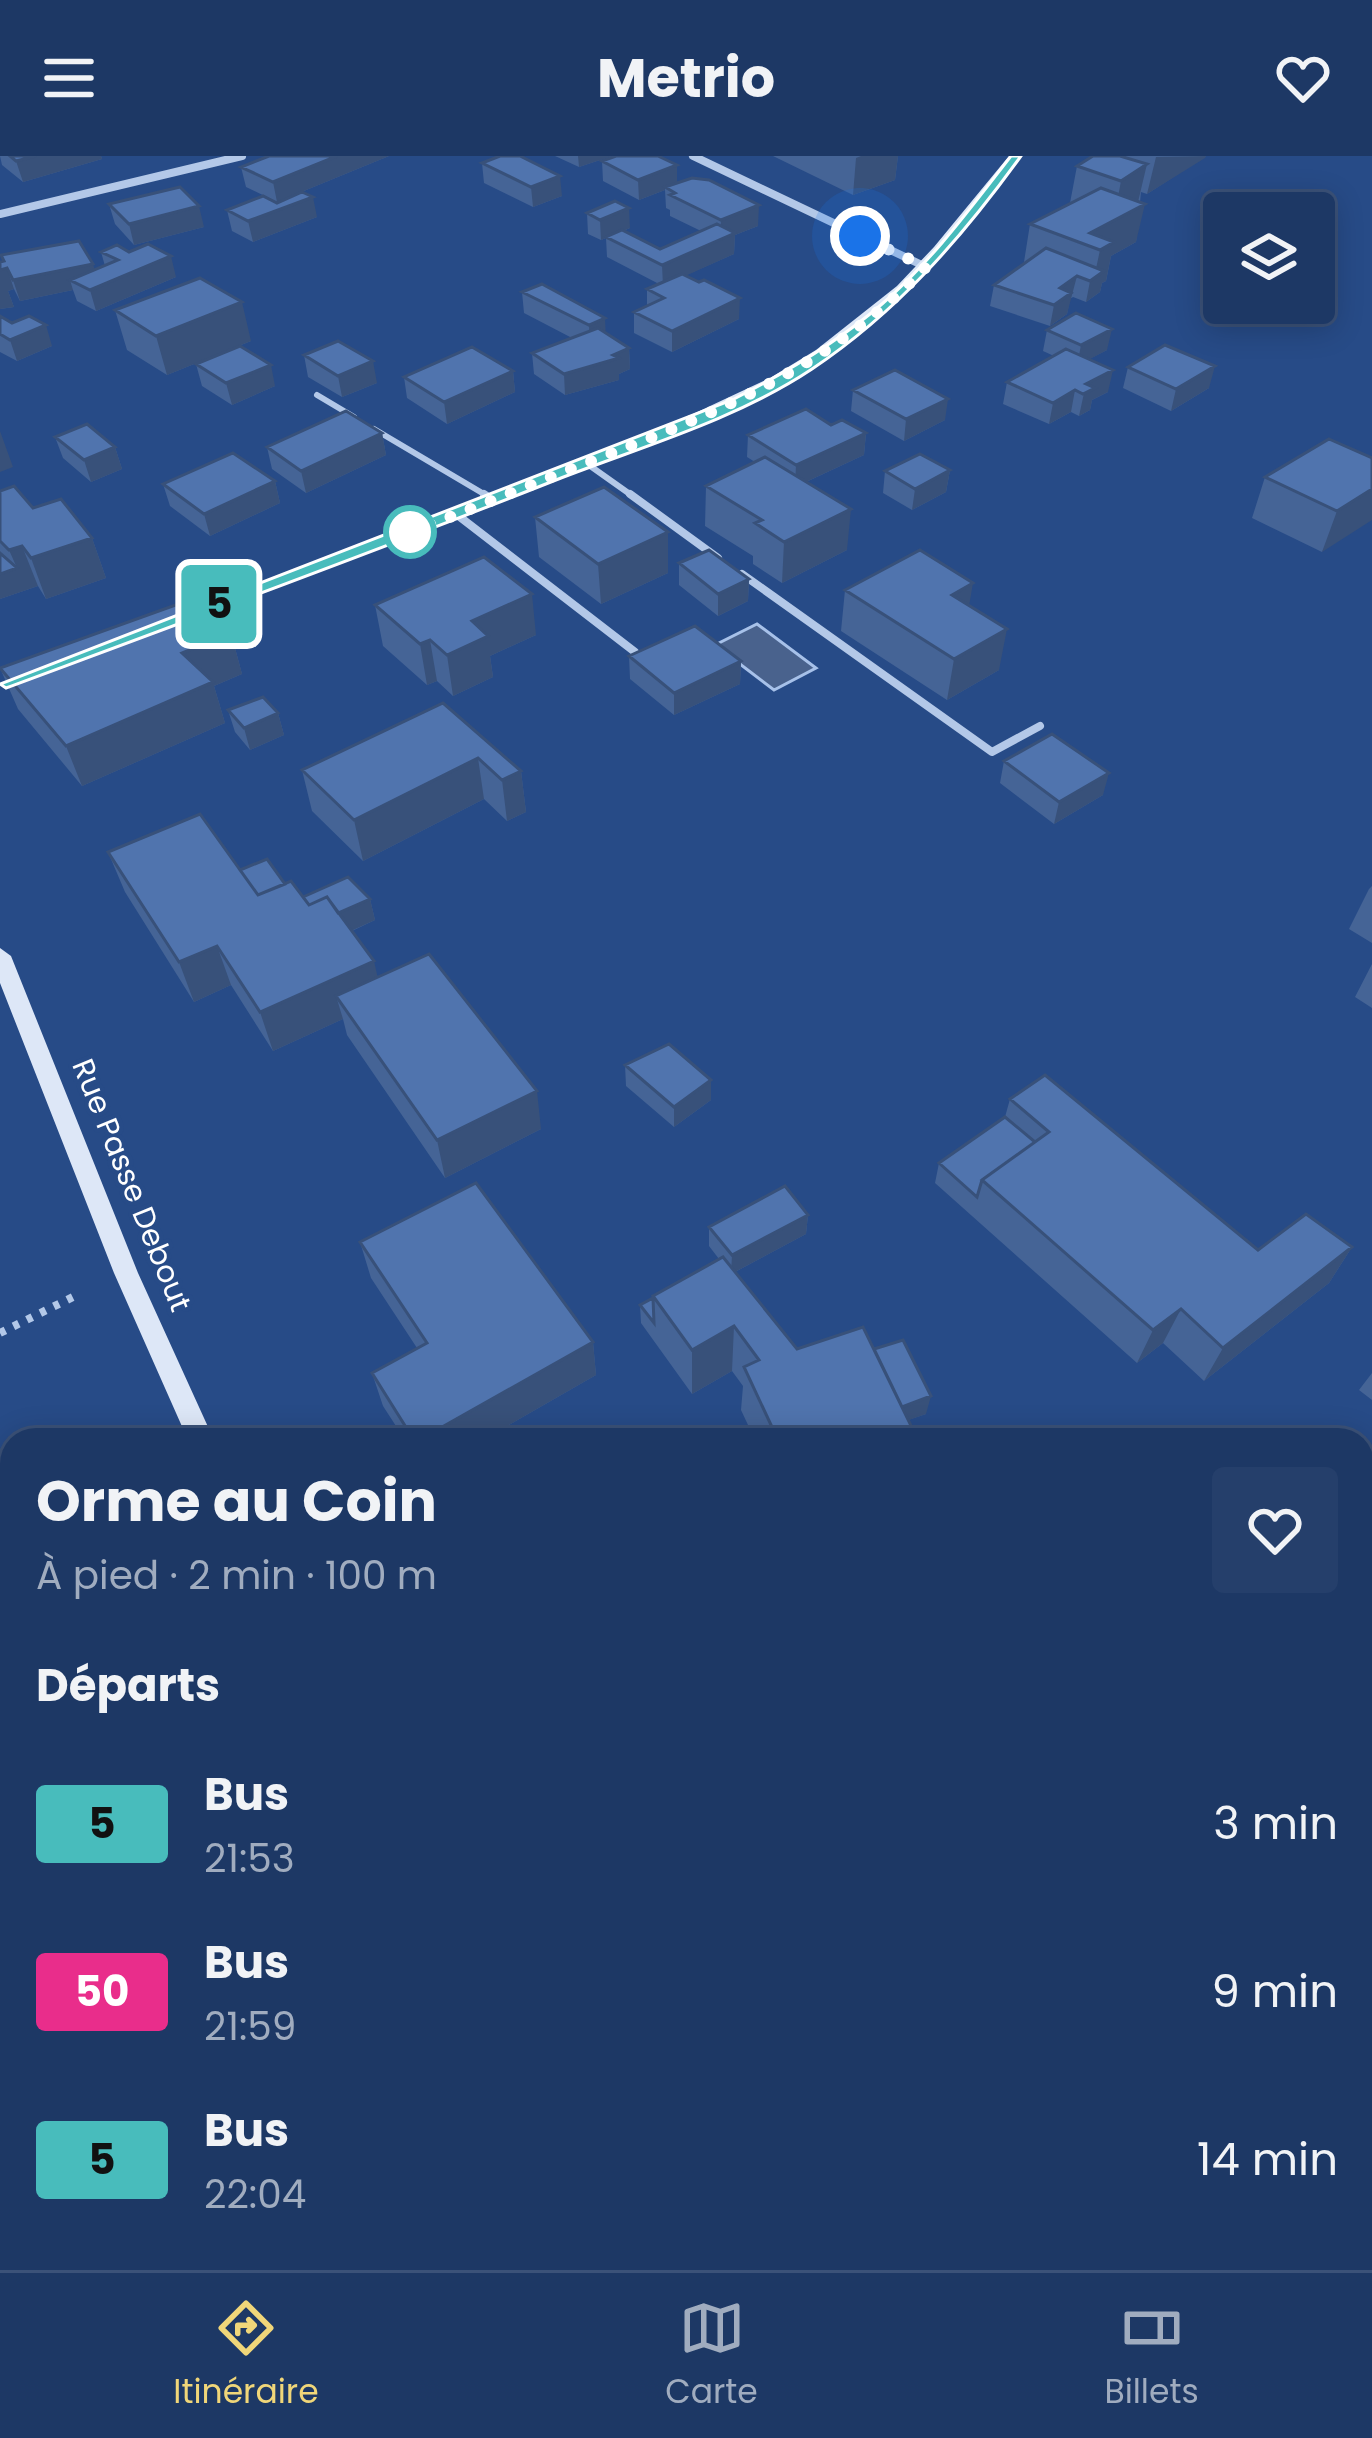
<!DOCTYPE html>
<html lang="fr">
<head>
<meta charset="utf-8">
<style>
  :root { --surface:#1d3865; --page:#253f6b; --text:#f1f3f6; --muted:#a0acbf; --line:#3b5279; --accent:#f0d679 }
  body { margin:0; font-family:Poppins,sans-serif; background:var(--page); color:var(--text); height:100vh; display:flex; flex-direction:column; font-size:45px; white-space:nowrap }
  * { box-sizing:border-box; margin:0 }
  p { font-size:39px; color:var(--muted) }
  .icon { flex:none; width:66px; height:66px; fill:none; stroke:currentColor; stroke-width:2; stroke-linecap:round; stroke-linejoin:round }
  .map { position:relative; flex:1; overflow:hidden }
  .drawer { position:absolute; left:0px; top:1272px; width:1374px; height:843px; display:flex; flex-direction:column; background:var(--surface); border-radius:36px 36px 0 0; box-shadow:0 6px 30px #0003,0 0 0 3px var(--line) }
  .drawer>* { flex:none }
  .badge { padding:0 24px; border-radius:9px; font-size:42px; line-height:78px }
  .controls { position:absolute; left:1203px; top:36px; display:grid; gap:24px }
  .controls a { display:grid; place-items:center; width:132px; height:132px; border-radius:12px; background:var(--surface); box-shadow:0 6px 30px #0003,0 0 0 3px var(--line); font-size:60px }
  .you { position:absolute; width:60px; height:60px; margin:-30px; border:9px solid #fff; border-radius:50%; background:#1a73e8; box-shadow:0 0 0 18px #1a73e833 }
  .map>.badge { position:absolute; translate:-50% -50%; box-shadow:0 0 0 6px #fff }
  h2 { padding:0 36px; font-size:45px; line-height:108px }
  .round { display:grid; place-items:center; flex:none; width:126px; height:126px; border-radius:12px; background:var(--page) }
  .head { display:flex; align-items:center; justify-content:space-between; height:204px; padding:0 36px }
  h1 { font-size:57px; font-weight:700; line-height:90px }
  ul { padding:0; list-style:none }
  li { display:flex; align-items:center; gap:36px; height:168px; padding:0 36px }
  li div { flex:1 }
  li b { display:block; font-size:45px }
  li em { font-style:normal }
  li .badge { min-width:132px; font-weight:700; text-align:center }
  header { display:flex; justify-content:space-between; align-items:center; height:156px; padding:0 36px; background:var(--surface); font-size:54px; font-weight:700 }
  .dock { display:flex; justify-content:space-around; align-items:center; height:168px; border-top:3px solid var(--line); background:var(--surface); font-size:33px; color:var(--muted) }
  .dock a { display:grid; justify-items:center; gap:6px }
  .dock .on { color:var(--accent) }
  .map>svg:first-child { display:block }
</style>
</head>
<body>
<header><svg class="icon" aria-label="menu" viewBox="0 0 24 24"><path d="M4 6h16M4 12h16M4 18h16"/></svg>Metrio<svg class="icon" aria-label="heart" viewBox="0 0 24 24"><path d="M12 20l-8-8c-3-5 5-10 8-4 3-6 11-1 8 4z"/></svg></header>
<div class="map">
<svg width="1372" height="2114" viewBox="0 0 1372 2114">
  <rect width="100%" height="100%" fill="#274b87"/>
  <!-- water -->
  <path fill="#49628d" stroke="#a7c1e9" stroke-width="3" d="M757,468l59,44 -42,22 -59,-45z"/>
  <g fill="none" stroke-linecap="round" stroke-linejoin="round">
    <!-- path -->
    <path stroke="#b3c8e8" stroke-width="8" stroke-dasharray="6 9" stroke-linecap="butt" d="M0,1177l75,-37"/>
    <!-- service-far1 -->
    <path stroke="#b3c8e8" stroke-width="6" d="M317,239l37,22
      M374,273l115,68
      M586,307l48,34"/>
    <!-- service -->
    <path stroke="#b3c8e8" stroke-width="8" d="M484,338l9,6
      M630,338l88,64
      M456,358l179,138
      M742,418l250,178 48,-26"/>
    <!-- minor -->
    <path stroke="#b3c8e8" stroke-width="8" d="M693,0l233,111
      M0,58l242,-58"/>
    <!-- secondary -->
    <path fill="#dde7f7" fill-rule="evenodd" d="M1009,0h12c-45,61 -93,121 -152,169 -95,77 -214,116 -326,160 -119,46 -239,92 -358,138l-15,-4 491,-190 109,-51 46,-28 81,-64 37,-39z
      M0,792l11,8 127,317 76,167h-26l-74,-167 -114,-290z
      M704,2103h38l5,11h-38z"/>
  </g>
  <!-- wall -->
  <path fill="#456496" d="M0,0h101l1,3 -79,23 -21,-17z
    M269,0h120l-112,46 -31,-15 -5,-20z
    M555,0h57l-33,11z
    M773,0h125l-3,24 -42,15z
    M1093,0h113l-59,38 -6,-2 -5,50 -25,14 -5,25 -4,2 -2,9 -14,10 -13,-5 -3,2 -3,15 -17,12 -60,-20 4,-21 32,-23h-2l6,-38 40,-21 7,-37z
    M602,5l75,4v18l81,43 -23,9 -1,19 -48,21 53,44 -67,33 -38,-19v-21l13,-7v-16l12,-5 -52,-27 -1,-19 -5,2 -13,-6 -1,-21 43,15 -7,3 37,18 41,-18 -31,-15v-6l-4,-2 -1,-18 -26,10 -36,-19z
    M482,7l80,33 -29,11 -49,-24z
    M277,47l40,14 -64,25 -21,-11 -5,-21z
    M109,48l95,23 -70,18 -19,-21z
    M101,96l75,25 -80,34 -19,-10 -4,-11 -53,11 -6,-12 -6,2 6,16 -14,2 3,-48 -2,-6 93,15 11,-4z
    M522,136l84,41 23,15 1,21 -11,5v6l-54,15 -31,-21 -2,-21 40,-15 -48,-25z
    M115,154l136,31 -84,34 -40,-25z
    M0,160l52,30 -35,15 -17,-9z
    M1047,174l60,20 -18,9 19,33 -16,8 -2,10 -11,6 -8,-4 -22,12 -46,-20 4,-22 47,-26 -11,-5z
    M304,199l73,28 -35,14 -34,-20z
    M196,208l79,22 -43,19 -30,-19z
    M1128,211l81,21 -38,23 -48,-23z
    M513,215l2,21 -68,32 -40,-26 -3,-21z
    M853,234l92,30 -41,21 -53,-30z
    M831,269l35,8 -2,22 -58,27 41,68 -65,33 -29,-19v-8l-48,-30 1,-40 49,-24 -8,-5 1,-22z
    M382,277l4,22 -80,38 -34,-24 -5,-22z
    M55,281l60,10 7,22 -31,13 -28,-24z
    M1372,302l-50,94 -70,-34 13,-41z
    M950,314l-4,22 -34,18 -29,-17 2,-22z
    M275,325l5,22 -70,33 -40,-30 -7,-22z
    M0,335l92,47 14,40 -60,21 -8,-13 -38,13z
    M535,361l133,56 -67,31 -62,-47z
    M679,407l70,16 -1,22 -30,15 -39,-31z
    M845,434l124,16 30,64 -52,30 -106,-69z
    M375,449l161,30 -46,21 3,21 -40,19 -16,-15 -10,4 -44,-39z
    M231,477l11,41 -28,12 11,37 -143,63 -64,-77 -18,-41z
    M629,500l112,5 -1,23 -66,31 -44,-36z
    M443,547l78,68 5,41 -19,9 -23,-22 -121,62 -51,-50 -10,-41z
    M228,554l50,3 6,22 -34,15 -15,-18z
    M1004,605l99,34 -49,29 -54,-41z
    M108,696l132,18 45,14 18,13 67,2 5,21 -23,11 26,46 163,152 -96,49 -98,-143 -4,-16 -70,32 -42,-66 -37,17 -69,-110z
    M1372,730v57l-23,-14 20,-40z
    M1372,808v44l-17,-11z
    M625,909l86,35 -37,27 -48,-41z
    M1010,943l248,151 94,-3 -23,36 -125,98 -41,-38 -26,20 -202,-180 4,-20 66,-46z
    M808,1059l-2,19 -71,38 62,77h77l52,65 -18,6 10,20h-163l-14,-30 2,-24 -11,-15 -40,23 -51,-71 -1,-18 79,-46 -10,-13v-19z
    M360,1086l233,100 3,33 -113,65h-78l-22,-34 -11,-33 45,-25 -46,-70z
    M1372,1217v27l-13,-10z
    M987,2103h222l10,11h-223z"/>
  <!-- shaded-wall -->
  <path fill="#38517a" d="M36,0h65l1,3 -79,23 -7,-21z
    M337,0h52l-112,46 -4,-20z
    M578,0h34l-33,11z
    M861,0h37l-3,24 -42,15 3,-37z
    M1206,0l-1,2 -58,36 9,-37z
    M1147,8l-9,38 -24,16 7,-37z
    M677,9v20l-12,2v3l-26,10 -1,-20z
    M560,20l2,20 -29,11 -2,-20z
    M313,41l4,20 -64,25 -5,-21z
    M1145,48l-9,38 -25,14 -5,25 -4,2 -2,9 -14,10 4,-21 4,-3 6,-28 -10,-17z
    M759,49l-1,21 -23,9 -1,19 -71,32 -1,-21 58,-25 1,-20z
    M199,50l5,21 -70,18 -5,-21z
    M629,52l1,20 -29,12 -1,-20z
    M171,100l5,21 -80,34 -6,-21z
    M93,108l6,21 -29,-5 3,10 -53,11 -7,-21z
    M7,112l7,21 -6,2 6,16 -14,2v-39z
    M1077,120l-10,38 -17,12 4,-21 6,-17z
    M740,142l-1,21 -67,33v-21z
    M242,146l9,39 -84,34 -11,-39z
    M605,162l1,21 -16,8 -1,-22z
    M46,169l6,21 -35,15 -7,-21z
    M1112,173l-5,21 -30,16 4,-21z
    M629,192l1,21 -11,5v6l-54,15 -1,-21z
    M373,205l4,22 -35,14 -4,-21z
    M271,209l4,21 -43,19 -6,-22z
    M1215,210l-6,22 -38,23 5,-22z
    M1113,214l-5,22 -16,8 -2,10 -11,6 7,-32z
    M513,215l2,21 -68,32 -3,-22z
    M1075,234l-4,22 -22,12 4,-21z
    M948,243l-3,21 -41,21 2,-22z
    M0,275l13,36 -13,5z
    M382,277l4,22 -80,38 -5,-22z
    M866,277l-2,22 -69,32 1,-22z
    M115,291l7,22 -31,13 -7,-22z
    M950,314l-4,22 -34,18 3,-21z
    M275,325l5,22 -70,33 -6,-22z
    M1372,333v31l-50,32 15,-41z
    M851,353l-4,41 -65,33 2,-41z
    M668,376v41l-67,31 -3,-40z
    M92,382l14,40 -60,21 -15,-41z
    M22,390l16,40 -38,13v-25l17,-6 -8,-18z
    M749,423l-1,22 -30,15v-22z
    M973,427l-7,41 -14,-29z
    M532,438l4,41 -46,21 3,21 -40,19 -6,-41 25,-34z
    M1007,473l-8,41 -52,30 7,-41z
    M231,477l11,41 -28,12 11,37 -143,63 -16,-40 116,-93z
    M430,484l7,41 -10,4 -7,-41z
    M741,505l-1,23 -66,31v-22z
    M278,557l6,22 -34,15 -6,-22z
    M478,602l6,41 -121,62 -9,-41z
    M521,615l5,41 -19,9 -5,-41z
    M1109,617l-6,22 -49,29 5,-22z
    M370,743l5,21 -55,25 -6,-22z
    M217,790l14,39 -37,17 -15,-40z
    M374,805l9,40 -47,-5 7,23 -70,32 -13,-39z
    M711,924v20l-37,27v-20z
    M537,935l4,38 -96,49 -8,-38z
    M808,1059l-2,19 -75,40 1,-19z
    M1352,1091l-23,36 -125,98 19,-33z
    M1181,1153l-18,34 -26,20 16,-33z
    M734,1170l-2,45 -40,23v-44z
    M593,1186l3,33 -113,65h-64z
    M931,1240l-5,18 -43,15 4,-17z
    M12,1455v23l-12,7v-23z
    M0,1733l12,7v52l-12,-41z
    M12,1911v33l-12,6v-33z
    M58,2103h17l-14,11h-17z"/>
  <!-- building -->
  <path fill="#5074ae" stroke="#38517a" stroke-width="3" d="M10,0h26l-20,5z
    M269,0h68l-64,26 -32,-15z
    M500,0h20l40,20 -29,11 -49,-24z
    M616,0h42l19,9 -39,15 -36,-19z
    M1093,0h27l27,8 -26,17 -44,-15z
    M692,22l17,2 50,25 -38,15 -51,-25 5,-2 -10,-6z
    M180,31l19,19 -70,18 -20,-20z
    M1101,32l44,16 -55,29 24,9 -14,8 -70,-26z
    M302,36l11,5 -65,24 -21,-11 36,-14 14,7z
    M615,45l14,7 -29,12 -13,-7z
    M717,68l18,9 -73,32 -56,-28 16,-7 38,19z
    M79,85l14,23 -80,16 -6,-12 -7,2v-8l4,-1 -3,-6z
    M148,88l23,12 -81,34 -20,-10 48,-20 -17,-8 16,-7 12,7z
    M1046,92l58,23 -14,10 -13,-5 -17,12 11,5 -17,12 -60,-20z
    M682,118l17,8 5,-2 36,18 -68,33 -38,-19 30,-14 -17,-9z
    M200,122l42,24 -86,34 -41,-26z
    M542,128l63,34 -16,7 -67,-33z
    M1076,157l36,16 -31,16 -34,-15z
    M0,160l12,7 17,-7 17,9 -36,15 -10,-6z
    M598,172l31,20 -16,7 6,3 -55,16 -32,-21z
    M338,185l35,20 -35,15 -34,-21z
    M1165,189l50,21 -39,23 -48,-22z
    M240,190l31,19 -45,18 -30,-19z
    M472,191l41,24 -69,31 -40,-25z
    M1066,193l47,21 -27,14 9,4 -12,6 -8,-4 -22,13 -46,-21z
    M895,214l53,29 -42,20 -53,-29z
    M806,253l25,16 11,-5 24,13 -70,32 -48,-30z
    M346,255l36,22 -81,38 -34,-24z
    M87,268l28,23 -31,13 -29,-23z
    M1329,283l43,19v31l-35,22 -72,-34z
    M233,297l42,28 -71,33 -41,-30z
    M920,298l30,16 -35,19 -30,-18z
    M765,301l86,52 -67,33 -29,-19 7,-3 -56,-34z
    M14,330l19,22 28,-9 31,39 -61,20 -9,-12 -13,4 -9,-9v-50z
    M604,331l64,45 -70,32 -63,-47z
    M709,394l40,29 -31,15 -39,-31z
    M920,394l53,33 -21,12 55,34 -53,30 -109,-69z
    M0,397l17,15 -17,6z
    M484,401l48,37 -60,27 16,15 -41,19 -17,-15 -10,4 -45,-39z
    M195,442l36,35 -49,20 31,29 -147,64 -66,-78z
    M695,470l46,35 -67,32 -45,-37z
    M263,541l15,16 -34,15 -16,-18z
    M443,547l78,68 -19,9 -24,-22 -124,62 -52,-50z
    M1052,578l57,39 -50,29 -55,-41z
    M200,658l58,81 33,-14 18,24 18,-8 47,64 -114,51 -43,-66 -38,16 -71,-110z
    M267,703l18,25 -27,11 -18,-25z
    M348,721l22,22 -32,14 -11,-16 -18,8 -6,-8z
    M429,798l108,137 -100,49 -101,-144z
    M669,888l42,36 -37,27 -49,-42z
    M1045,919l213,175 48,-36 46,33 -129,101 -42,-39 -28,21 -171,-150 67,-48 -39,-33z
    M1005,961l30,25 -53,38 -5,17 -38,-34z
    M476,1027l117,159 -174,98h-5l-42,-67 55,-30 -67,-101z
    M785,1030l23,29 -76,40 -23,-28z
    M723,1101l74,92 66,-22 55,113h-140l-34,-73 15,-7 -25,-34 -42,24 -39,-54z
    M653,1142l1,25 -14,-18z
    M903,1184l28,56 -29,11 -28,-58z
    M12,1382v73l-12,7v-73z
    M1362,1666l10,8v22l-10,15z
    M0,1751l12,41v119l-12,6z
    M12,1997v106h46l-14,11h-44v-108z
    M432,2103h159l7,11h-160z
    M1004,2103h205l10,11h-206z"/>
  <!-- line -->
  <path fill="#48bcbc" stroke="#fff" stroke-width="3" d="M1011,0h10c-60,83 -124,156 -209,213 -75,50 -168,77 -251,109 -184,73 -369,141 -555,210l-6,-4 732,-284c53,-27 105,-57 150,-96 50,-43 90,-98 129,-148z"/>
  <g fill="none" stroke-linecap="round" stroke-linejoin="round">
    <!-- walk -->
    <path stroke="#fff" stroke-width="12" stroke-dasharray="0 21.6" d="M410,376c60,-22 119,-47 179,-70 129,-50 238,-93 337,-195l-66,-31"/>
  </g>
  <!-- markers -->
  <circle fill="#fff" stroke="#48bcbc" stroke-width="6" cx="410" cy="376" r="24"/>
  <g text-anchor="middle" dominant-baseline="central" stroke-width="9" stroke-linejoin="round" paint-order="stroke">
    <!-- street labels -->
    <g font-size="30" fill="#fff" stroke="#274b87">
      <text transform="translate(132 1029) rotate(68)">Rue Passe Debout</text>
    </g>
  </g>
</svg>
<div class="controls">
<a><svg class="icon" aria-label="layers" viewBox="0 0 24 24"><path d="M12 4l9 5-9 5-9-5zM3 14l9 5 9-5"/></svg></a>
</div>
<div class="you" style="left:860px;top:80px"></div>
<b class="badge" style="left:219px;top:448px;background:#48bcbc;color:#111">5</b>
<section class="drawer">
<div class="head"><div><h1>Orme au Coin</h1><p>À pied · 2 min · 100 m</p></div><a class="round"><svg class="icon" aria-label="heart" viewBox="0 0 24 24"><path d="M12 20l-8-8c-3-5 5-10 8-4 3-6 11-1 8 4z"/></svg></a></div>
<h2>Départs</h2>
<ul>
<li><span class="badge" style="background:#48bcbc;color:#111">5</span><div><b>Bus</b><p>21:53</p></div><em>3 min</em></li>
<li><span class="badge" style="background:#e92d8b;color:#fff">50</span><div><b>Bus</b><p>21:59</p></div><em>9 min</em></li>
<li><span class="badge" style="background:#48bcbc;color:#111">5</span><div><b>Bus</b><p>22:04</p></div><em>14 min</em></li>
</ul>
</section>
</div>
<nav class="dock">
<a class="on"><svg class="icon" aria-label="directions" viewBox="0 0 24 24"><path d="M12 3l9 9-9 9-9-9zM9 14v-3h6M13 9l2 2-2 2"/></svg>Itinéraire</a>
<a><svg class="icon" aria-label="map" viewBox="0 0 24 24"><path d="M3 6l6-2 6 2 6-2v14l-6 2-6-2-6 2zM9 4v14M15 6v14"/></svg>Carte</a>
<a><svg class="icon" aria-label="tickets" viewBox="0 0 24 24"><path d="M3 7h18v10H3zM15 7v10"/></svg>Billets</a>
</nav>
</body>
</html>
